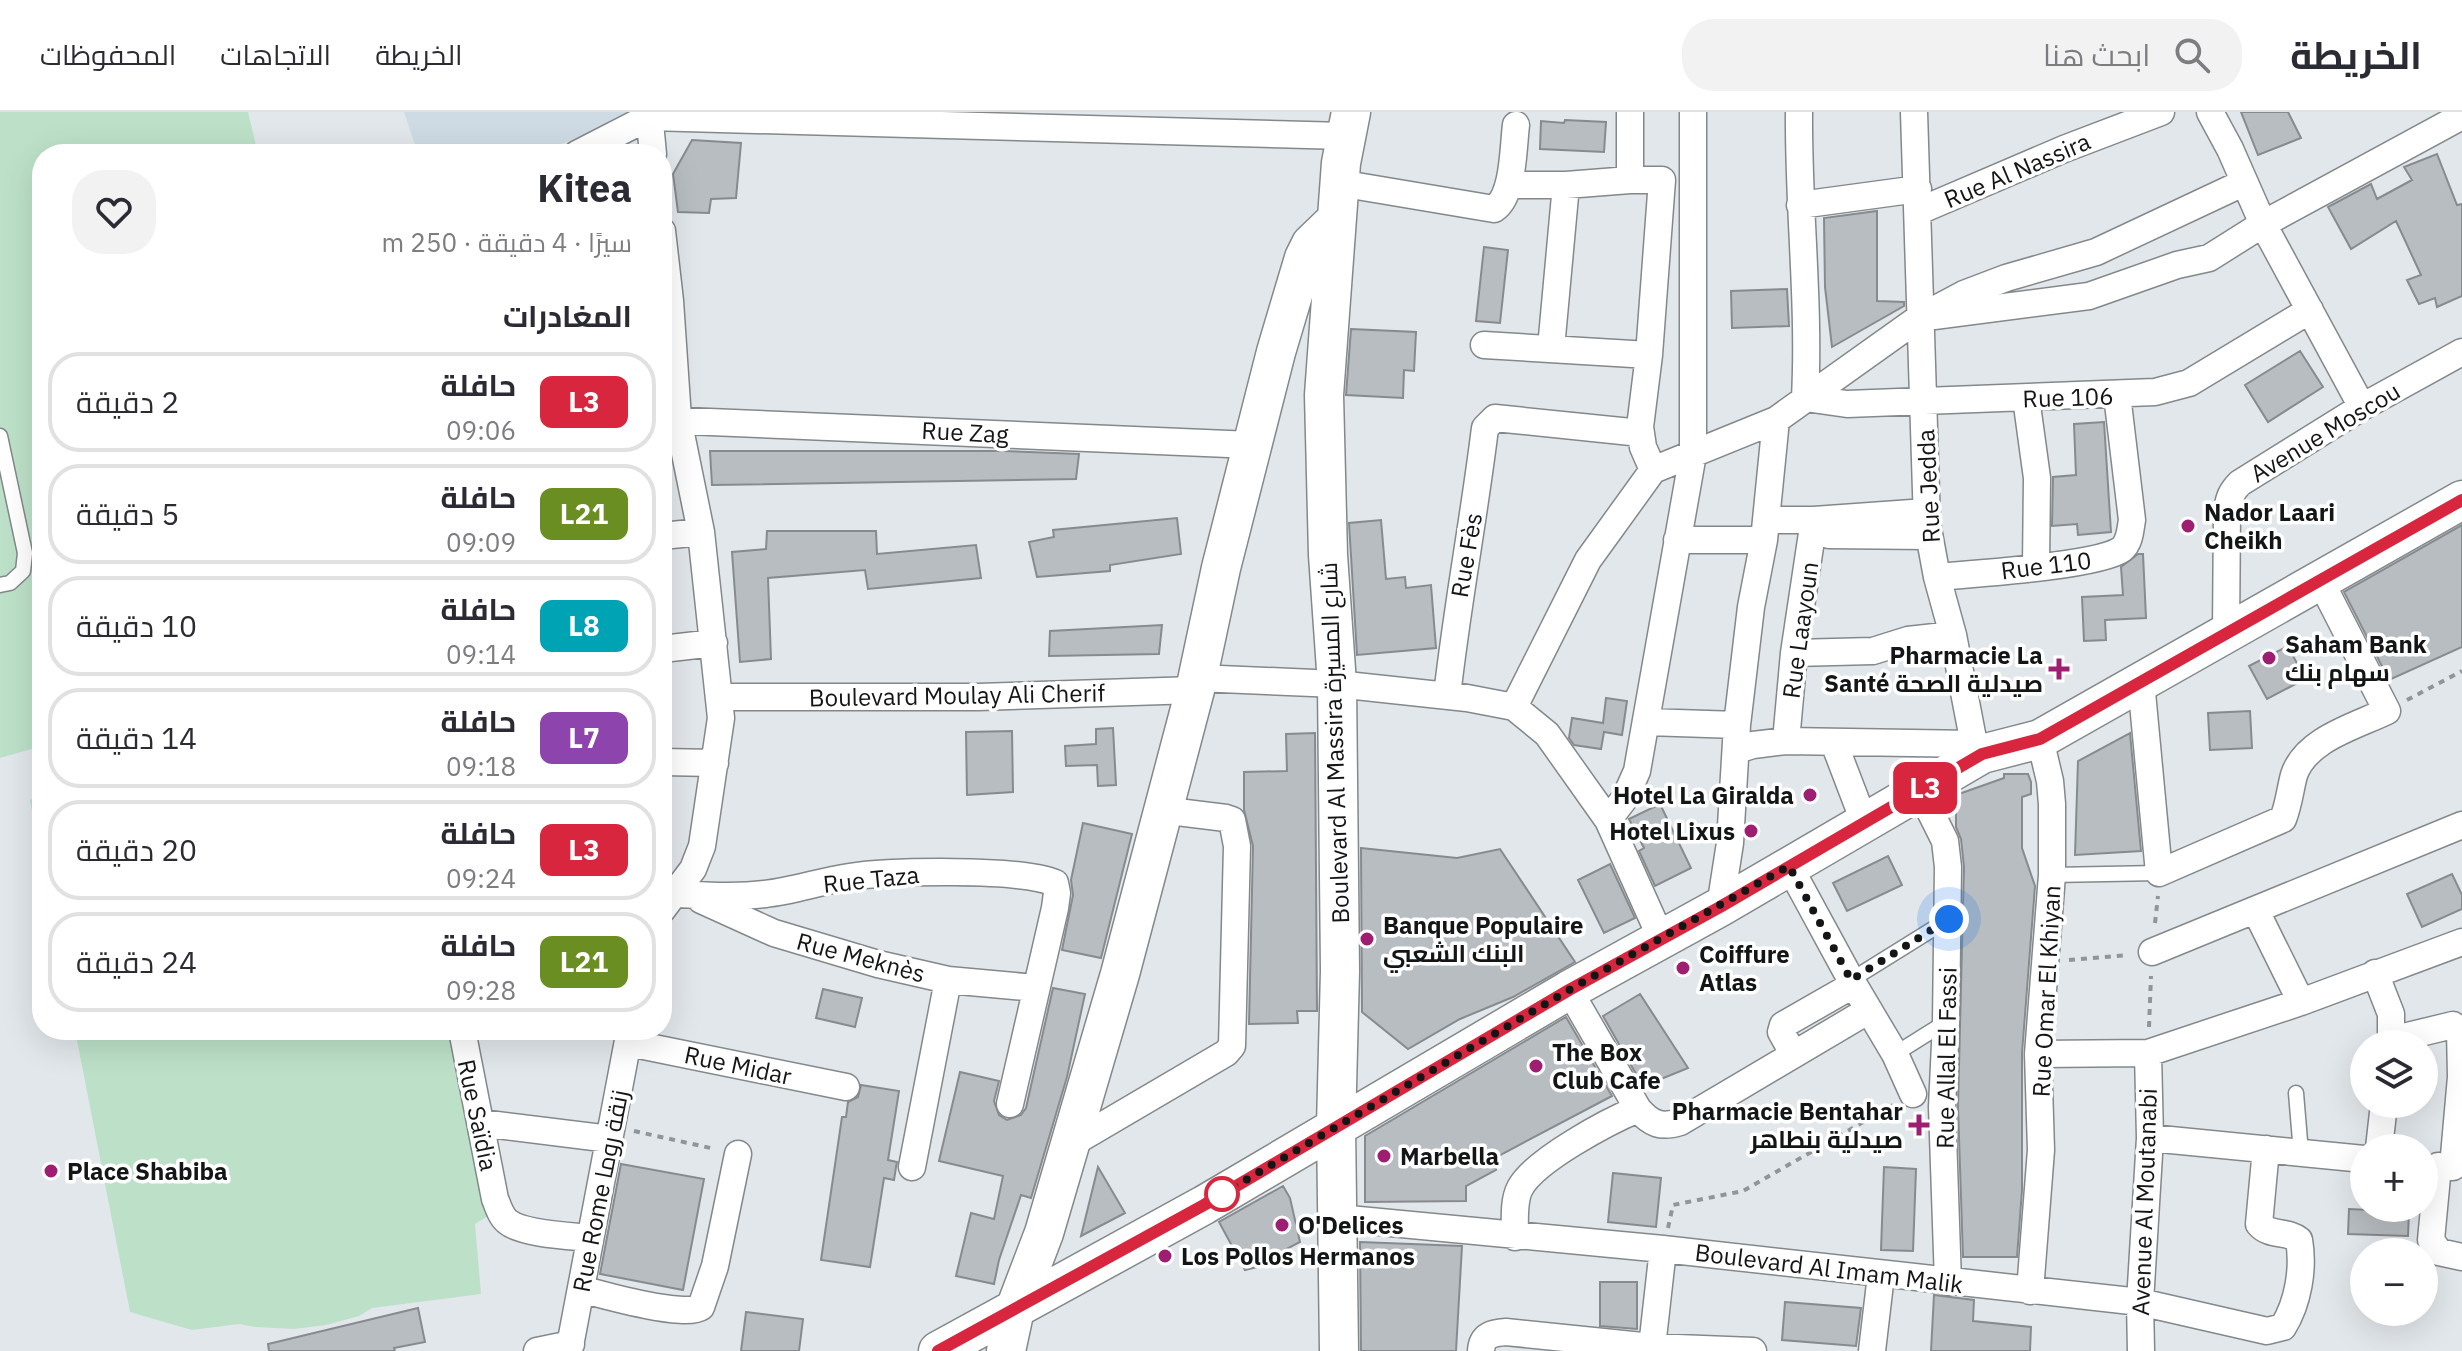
<!DOCTYPE html>
<html lang="ar">
<head>
<meta charset="utf-8">
<style>
  :root { --surface:#fff; --page:#f2f2f3; --text:#2b2b33; --muted:#7c7c81; --line:#e1e1e2 }
  body { margin:0; font-family:"IBM Plex Sans",Cairo,sans-serif; background:var(--page); color:var(--text); direction:rtl; height:100vh; display:flex; flex-direction:column; font-size:30px; white-space:nowrap }
  * { box-sizing:border-box; margin:0 }
  p { font-size:26px; color:var(--muted) }
  .icon { flex:none; width:44px; height:44px; fill:none; stroke:currentColor; stroke-width:2; stroke-linecap:round; stroke-linejoin:round }
  .map { position:relative; flex:1; overflow:hidden; direction:ltr }
  .drawer { position:absolute; left:32px; top:32px; width:640px; height:896px; display:flex; flex-direction:column; background:var(--surface); border-radius:32px; box-shadow:0 8px 32px #0002; direction:rtl }
  .drawer>* { flex:none }
  .badge { padding:0 16px; border-radius:12px; font-size:28px; line-height:52px }
  .buttons { position:absolute; left:2350px; top:918px; display:grid; gap:16px }
  .buttons a { display:grid; place-items:center; width:88px; height:88px; border-radius:50%; background:var(--surface); box-shadow:0 8px 32px #0002; font-size:40px }
  .you { position:absolute; width:40px; height:40px; margin:-20px; border:6px solid #fff; border-radius:50%; background:#1a73e8; box-shadow:0 0 0 12px #1a73e833 }
  .map>.badge { position:absolute; translate:-50% -50%; box-shadow:0 0 0 4px #fff }
  h2 { padding:0 40px; font-size:30px; line-height:72px }
  .round { display:grid; place-items:center; flex:none; width:84px; height:84px; border-radius:32px; background:var(--page) }
  .headline { display:flex; align-items:center; justify-content:space-between; height:136px; padding:0 40px }
  h1 { font-size:38px; font-weight:700; line-height:60px }
  ul { padding:0; list-style:none }
  li { display:flex; align-items:center; gap:24px; height:100px; margin:0 16px 12px; padding:0 24px; border:4px solid var(--line); border-radius:32px }
  li div { flex:1 }
  li b { display:block; font-size:30px }
  li em { font-style:normal }
  li .badge { min-width:88px; font-weight:700; text-align:center }
  header { display:flex; align-items:center; gap:48px; box-sizing:border-box; height:112px; padding:0 40px; background:var(--surface); border-bottom:2px solid var(--line) }
  header strong { font-size:38px }
  nav { display:flex; gap:44px; margin-inline-start:auto; font-size:28px }
  .search { width:560px; height:72px; background:var(--page); display:flex; align-items:center; gap:20px; box-sizing:border-box; padding:0 28px; border-radius:32px; color:var(--muted); font-size:30px }
  .map>svg:first-child { display:block }
</style>
</head>
<body>
<header>
<strong>الخريطة</strong>
<div class="search"><svg class="icon" aria-label="search" viewBox="0 0 24 24"><circle cx="10" cy="10" r="6"/><path d="M15 15l6 6"/></svg>ابحث هنا</div>
<nav><a>الخريطة</a><a>الاتجاهات</a><a>المحفوظات</a></nav>
</header>
<div class="map">
<svg width="2462" height="1239" viewBox="0 0 2462 1239">
  <rect width="100%" height="100%" fill="#e2e7eb"/>
  <!-- built -->
  <path fill="#cfdbe4" d="M404,0h223v4l-89,38h-120z"/>
  <!-- green -->
  <path fill="#bde1c8" d="M0,0h248l10,42h-216v592l-42,12z
    M42,683v67l-12,-62z
    M75,918h377l41,183 -18,11 6,70 -109,14 -13,8 -33,9 -32,4 -39,-2 -16,-3 -47,6 -62,-18z"/>
  <!-- building -->
  <path fill="#b8bdc1" stroke="#878b8f" stroke-width="2" d="M2241,0h47l13,26 -43,17z
    M1565,8l41,2 -2,30 -64,-3 1,-28 23,2z
    M692,28l49,3 -5,55 -25,1 -2,14 -31,-1 -5,-38z
    M2437,42l20,51 5,-1v92l-25,11 -2,-9 -16,6 -12,-24 14,-5 -25,-54 -45,28 -23,-42 43,-23 6,15 35,-19 -8,-13z
    M1877,99v90l27,1v4l-72,41 -7,-60 -1,-69z
    M1484,135l24,3 -8,73 -24,-2z
    M1787,177l2,37 -57,2 -1,-37z
    M1351,217l65,3 -2,39 -10,-1 -1,28 -57,-3z
    M2300,239l23,36 -55,35 -23,-37z
    M2104,310l7,110 -33,3 -1,-11 -25,2 1,-49 23,-2 -2,-51z
    M710,339h294l75,3 -3,25 -364,6z
    M1177,406l4,36 -71,11v6l-73,6 -8,-35 25,-5 -1,-7z
    M1381,408l5,59 19,-2 1,11 25,-3 5,63 -79,7 -8,-132z
    M2462,413v122l-73,33 -45,-88z
    M767,419h109l1,23 99,-9 5,33 -113,11 -3,-19 -97,8 3,81 -31,3 -8,-110 34,-3z
    M2138,442h5l3,64 -41,2 1,20 -22,1 -2,-44 41,-2 -2,-28z
    M1162,513l-3,29 -110,2 1,-25z
    M2288,534l17,33 -38,20 -18,-33z
    M1606,586l21,3 -5,34 -18,-3 -3,17 -27,-4 -5,-7 3,-20 31,5z
    M2250,599l2,37 -42,2 -2,-37z
    M1113,616l3,57 -18,1 -1,-21 -31,1 -1,-20 31,-2v-15z
    M1012,619l1,61 -46,3 -1,-63z
    M1315,621l2,278h-20l1,12 -49,1 4,-178 -9,-36v-38l43,-1 -1,-37z
    M2130,621l11,118 -66,4 3,-94z
    M2004,662h24l3,8v12l-9,3v51l13,38 -13,167v137l-5,67h-54l-5,-150 6,-240 -3,-28 -5,-12v-32l48,-17z
    M1660,692l31,64 -36,18 -16,-35 5,-3 -15,-29z
    M1083,711l49,11 -31,124 -39,-8 11,-55 -2,-15z
    M1361,736l96,10 43,-9 75,113 -62,35 -53,22 -52,30 -46,-37z
    M1888,744l14,29 -55,26 -14,-28z
    M1610,752l25,54 -31,15 -26,-53z
    M2452,762l10,21v14l-40,18 -15,-33z
    M1053,876l32,6 -18,83 -36,121 -10,-3 -22,65 -5,24 -38,-8 15,-63 23,6 9,-43 -64,-15 21,-89 39,9 -5,20 5,14 8,5 14,-5 5,-7z
    M823,877l39,9 -7,29 -39,-9z
    M1640,882l48,74 -39,16 -3,-7 -6,4 -37,-65z
    M1566,905l46,79 -108,57 -8,5v12l-30,16v15l-101,1v-66z
    M861,973l38,6 -11,69 9,2 -1,5 -2,13 -10,-2 -14,89 -49,-7 21,-143h4l2,-15 10,-5z
    M621,1052l83,15 -21,111 -83,-16z
    M1098,1055l27,46 -44,23z
    M1884,1055l32,2 -3,82 -32,-1z
    M1613,1061l48,5 -5,49 -48,-5z
    M1283,1074l7,12 10,44 -25,13 2,7 -32,8 -26,-48z
    M2349,1097l60,3 -1,24 -60,-2z
    M1360,1130l102,4 -6,105h-95z
    M1600,1170h37v47l-37,-3z
    M1934,1183l40,5 -1,21 58,6 -1,24h-99z
    M1785,1190l76,6 -5,38 -74,-6z
    M418,1196l7,34 -31,6 1,3h-126l-1,-7z
    M746,1200l57,7 -4,32h-58z"/>
  <g fill="none" stroke-linecap="round" stroke-linejoin="round">
    <defs>
      <path id="lane" d="M0,324l25,117 -2,18 -13,12 -10,2
        M2052,763l107,-2
        M1851,868l98,-61
        M1895,942l51,-32
        M2296,981l5,60"/>
      <path id="street" d="M649,0l4,42
        M1630,0v68h32l-13,175 -9,72 3,20 10,23
        M1799,0c-1,95 11,191 6,286
        M1914,0l13,411 10,54 16,58 21,109 8,10
        M2210,0l20,37 33,75 99,183
        M577,42l72,-37 696,19
        M1339,71l155,26c20,-13 19,-61 22,-84
        M1509,73h57l64,-5
        M1800,93l118,-16
        M1919,99l145,-62 97,-37
        M662,119l8,70 8,118 23,113 20,186 -19,128 -9,23 -31,41
        M1934,204l155,-20 88,-31 32,-7 54,-34 199,-108
        M1484,233l165,10
        M1551,236l15,-163
        M1805,286l42,6 308,-12 34,-9 121,-73
        M2026,286l11,80 -1,88
        M662,308l590,25
        M1766,408h48l112,-8
        M1829,423l99,1
        M662,424l39,-4
        M1677,428h87
        M1937,465c35,-3 162,-11 185,-28 8,-7 8,-18 10,-29l-15,-125
        M2226,521l1,-123c2,-12 4,-18 13,-27l122,-76 100,-55
        M662,537l52,-6
        M1794,541l79,-2 35,-11 45,-5
        M1197,566l140,6 130,14 47,9 33,27 61,86 53,118
        M2141,570l18,191 124,-54c6,-15 7,-29 11,-44 12,-36 62,-49 93,-64l-67,-131
        M1447,584c10,-90 27,-178 38,-268l10,-10 146,15
        M720,585h258l217,-7
        M1514,595l74,-147 65,-90 123,-50 143,-102 45,-24 42,-16 90,-26 147,-69
        M1647,610l90,3
        M1786,629l8,-88 20,-133
        M1834,631l31,81
        M1737,638l16,-5 33,-4 188,3
        M662,650l53,1
        M1920,679l25,50 3,26 -2,155 -4,85 6,175
        M1608,708l17,-22 12,-27 56,-317v-342
        M1789,754l62,114 44,74 18,40
        M662,781c34,2 69,5 103,1 29,-3 56,-13 84,-17 39,-6 172,-9 206,6l2,10 -2,15 -45,196
        M701,788l73,33 104,31 70,16 88,8
        M1720,795l10,-64 7,-118 14,-118 13,-67 12,-120
        M2256,799l45,91
        M2152,840l310,-127
        M2375,861l16,41v30
        M1569,878l69,119
        M462,918l33,169c3,7 6,18 13,23 15,12 62,14 82,16
        M2391,928l62,-15 7,6 1,46 -8,90
        M629,931l217,44
        M1796,939l-6,-3 -9,-16 2,-7 70,-40
        M2038,942l110,-1 153,-51 161,-60
        M481,1011l129,16
        M2150,1026l214,21
        M1071,1032l155,-91 6,-7 5,-200 -5,-26 -6,-2 -65,-8
        M2379,1036l5,-44
        M2438,1054l-7,74 8,12 23,5
        M912,1055l36,-187
        M1338,1106l325,31 477,53 127,29 16,-4c15,-24 21,-58 16,-87 -12,-10 -29,-3 -40,-16l7,-75
        M1515,1125c0,-15 -2,-36 5,-49 15,-28 89,-67 118,-79 13,15 23,19 42,13l189,-112
        M581,1177c22,6 104,29 120,18l14,-41 23,-112
        M2030,1179l11,-141 -3,-96 14,-179v-71l-2,-23 -10,-42
        M1652,1235l11,-98
        M537,1239l34,-7
        M569,1239l61,-321
        M1481,1239c1,-16 11,-18 25,-19l146,15 101,4
        M1872,1239l9,-76
        M2141,1239l-1,-49 10,-164 -2,-85"/>
      <path id="secondary" d="M938,1239l266,-146 365,-215 151,-83 262,-153 58,-15 422,-239
        M1006,1239l9,-42 29,-76 76,-259 75,-284 26,-122 55,-216 28,-94 7,-14 25,-24
        M1339,1239l-3,-225 4,-155 -3,-287 -9,-129 -4,-160 17,-232 10,-51"/>
    </defs>
    <!-- lane casing -->
    <use href="#lane" stroke="#83888b" stroke-width="17"/>
    <!-- street casing -->
    <use href="#street" stroke="#83888b" stroke-width="29"/>
    <!-- secondary casing -->
    <use href="#secondary" stroke="#83888b" stroke-width="41"/>
    <!-- path -->
    <path stroke="#919598" stroke-width="4" stroke-dasharray="6 6" stroke-linecap="butt" d="M2407,588l55,-29
      M2155,811l3,-27
      M2069,848l59,-5
      M2149,915l2,-51
      M634,1019l81,18
      M1668,1116l5,-23 70,-14 150,-86"/>
    <!-- lane -->
    <use href="#lane" stroke="#fff" stroke-width="14"/>
    <!-- street -->
    <use href="#street" stroke="#fff" stroke-width="26"/>
    <!-- secondary -->
    <use href="#secondary" stroke="#fff" stroke-width="38"/>
  </g>
  <g fill="none" stroke-linecap="round" stroke-linejoin="round">
    <defs>
      <path id="line" d="M938,1239l266,-146 365,-215 151,-83 262,-153 58,-15 422,-239"/>
    </defs>
    <!-- line casing -->
    <use href="#line" stroke="#fff" stroke-width="18"/>
    <!-- line -->
    <use href="#line" stroke="#d7263d" stroke-width="12"/>
    <!-- walk -->
    <path stroke="#131516" stroke-width="8" stroke-dasharray="0 14.4" d="M1222,1082l347,-204 220,-124 62,114 98,-61"/>
  </g>
  <!-- markers -->
  <g fill="#9e1e71" stroke="#fff" stroke-width="3">
    <circle cx="2188" cy="414" r="8"/>
    <circle cx="2269" cy="546" r="8"/>
    <path d="M2055 545h8v8h8v8h-8v8h-8v-8h-8v-8h8z"/>
    <circle cx="1810" cy="683" r="8"/>
    <circle cx="1751" cy="719" r="8"/>
    <circle cx="1367" cy="827" r="8"/>
    <circle cx="1683" cy="856" r="8"/>
    <circle cx="1536" cy="954" r="8"/>
    <path d="M1915 1001h8v8h8v8h-8v8h-8v-8h-8v-8h8z"/>
    <circle cx="1384" cy="1044" r="8"/>
    <circle cx="51" cy="1059" r="8"/>
    <circle cx="1282" cy="1113" r="8"/>
    <circle cx="1165" cy="1144" r="8"/>
  </g>
  <circle fill="#fff" stroke="#d7263d" stroke-width="4" cx="1222" cy="1082" r="16"/>
  <g text-anchor="middle" dominant-baseline="central" stroke-width="7" stroke-linejoin="round" paint-order="stroke">
    <!-- street labels -->
    <g font-size="24" fill="#131516" stroke="#fff">
      <text transform="translate(2017 58) rotate(-23)">Rue Al Nassira</text>
      <text transform="translate(2068 285) rotate(-2)">Rue 106</text>
      <text transform="translate(965 320) rotate(3)">Rue Zag</text>
      <text transform="translate(2325 320) rotate(-31)">Avenue Moscou</text>
      <text transform="translate(1928 374) rotate(-93)">Rue Jedda</text>
      <text transform="translate(1466 443) rotate(-80)">Rue Fès</text>
      <text transform="translate(2046 453) rotate(-7)">Rue 110</text>
      <text transform="translate(1800 518) rotate(-82)">Rue Laayoun</text>
      <text transform="translate(957 583) rotate(-1)">Boulevard Moulay Ali Cherif</text>
      <text transform="translate(1334 631) rotate(-92)">Boulevard Al Massira شارع المسيرة</text>
      <text transform="translate(871 767) rotate(-6)">Rue Taza</text>
      <text transform="translate(861 845) rotate(15)">Rue Meknès</text>
      <text transform="translate(2046 879) rotate(-87)">Rue Omar El Khiyan</text>
      <text transform="translate(1946 946) rotate(-89)">Rue Allal El Fassi</text>
      <text transform="translate(738 953) rotate(12)">Rue Midar</text>
      <text transform="translate(478 1003) rotate(78)">Rue Saïdia</text>
      <text transform="translate(600 1079) rotate(-79)">Rue Rome زنقة روما</text>
      <text transform="translate(2144 1090) rotate(-88)">Avenue Al Moutanabi</text>
      <text transform="translate(1829 1156) rotate(7)">Boulevard Al Imam Malik</text>
    </g>
    <!-- poi labels -->
    <g font-size="24" font-weight="bold" fill="#131516" stroke="#fff" text-anchor="start">
      <text x="2204" y="400">Nador Laari<tspan x="2204" dy="28">Cheikh</tspan></text>
      <text x="2285" y="532">Saham Bank<tspan x="2285" dy="28">سهام بنك</tspan></text>
      <text x="2043" y="543" text-anchor="end">Pharmacie La<tspan x="2043" dy="28">Santé صيدلية الصحة</tspan></text>
      <text x="1794" y="683" text-anchor="end">Hotel La Giralda</text>
      <text x="1735" y="719" text-anchor="end">Hotel Lixus</text>
      <text x="1383" y="813">Banque Populaire<tspan x="1383" dy="28">البنك الشعبي</tspan></text>
      <text x="1699" y="842">Coiffure<tspan x="1699" dy="28">Atlas</tspan></text>
      <text x="1552" y="940">The Box<tspan x="1552" dy="28">Club Cafe</tspan></text>
      <text x="1903" y="999" text-anchor="end">Pharmacie Bentahar<tspan x="1903" dy="28">صيدلية بنطاهر</tspan></text>
      <text x="1400" y="1044">Marbella</text>
      <text x="67" y="1059">Place Shabiba</text>
      <text x="1298" y="1113">O'Delices</text>
      <text x="1181" y="1144">Los Pollos Hermanos</text>
    </g>
  </g>
</svg>
<div class="buttons">
<a><svg class="icon" aria-label="layers" viewBox="0 0 24 24"><path d="M12 4l9 5-9 5-9-5zM3 14l9 5 9-5"/></svg></a>
<a>+</a>
<a>−</a>
</div>
<div class="you" style="left:1949px;top:807px"></div>
<b class="badge" style="left:1925px;top:676px;background:#d7263d;color:#fff">L3</b>
<section class="drawer">
<div class="headline"><div><h1>Kitea</h1><p>سيرًا · 4 دقيقة · 250 m</p></div><a class="round"><svg class="icon" aria-label="heart" viewBox="0 0 24 24"><path d="M12 20l-8-8c-3-5 5-10 8-4 3-6 11-1 8 4z"/></svg></a></div>
<h2>المغادرات</h2>
<ul>
<li><span class="badge" style="background:#d7263d;color:#fff">L3</span><div><b>حافلة</b><p>09:06</p></div><em>2 دقيقة</em></li>
<li><span class="badge" style="background:#6b8e23;color:#fff">L21</span><div><b>حافلة</b><p>09:09</p></div><em>5 دقيقة</em></li>
<li><span class="badge" style="background:#00a3b4;color:#fff">L8</span><div><b>حافلة</b><p>09:14</p></div><em>10 دقيقة</em></li>
<li><span class="badge" style="background:#8e44ad;color:#fff">L7</span><div><b>حافلة</b><p>09:18</p></div><em>14 دقيقة</em></li>
<li><span class="badge" style="background:#d7263d;color:#fff">L3</span><div><b>حافلة</b><p>09:24</p></div><em>20 دقيقة</em></li>
<li><span class="badge" style="background:#6b8e23;color:#fff">L21</span><div><b>حافلة</b><p>09:28</p></div><em>24 دقيقة</em></li>
</ul>
</section>
</div>
</body>
</html>
